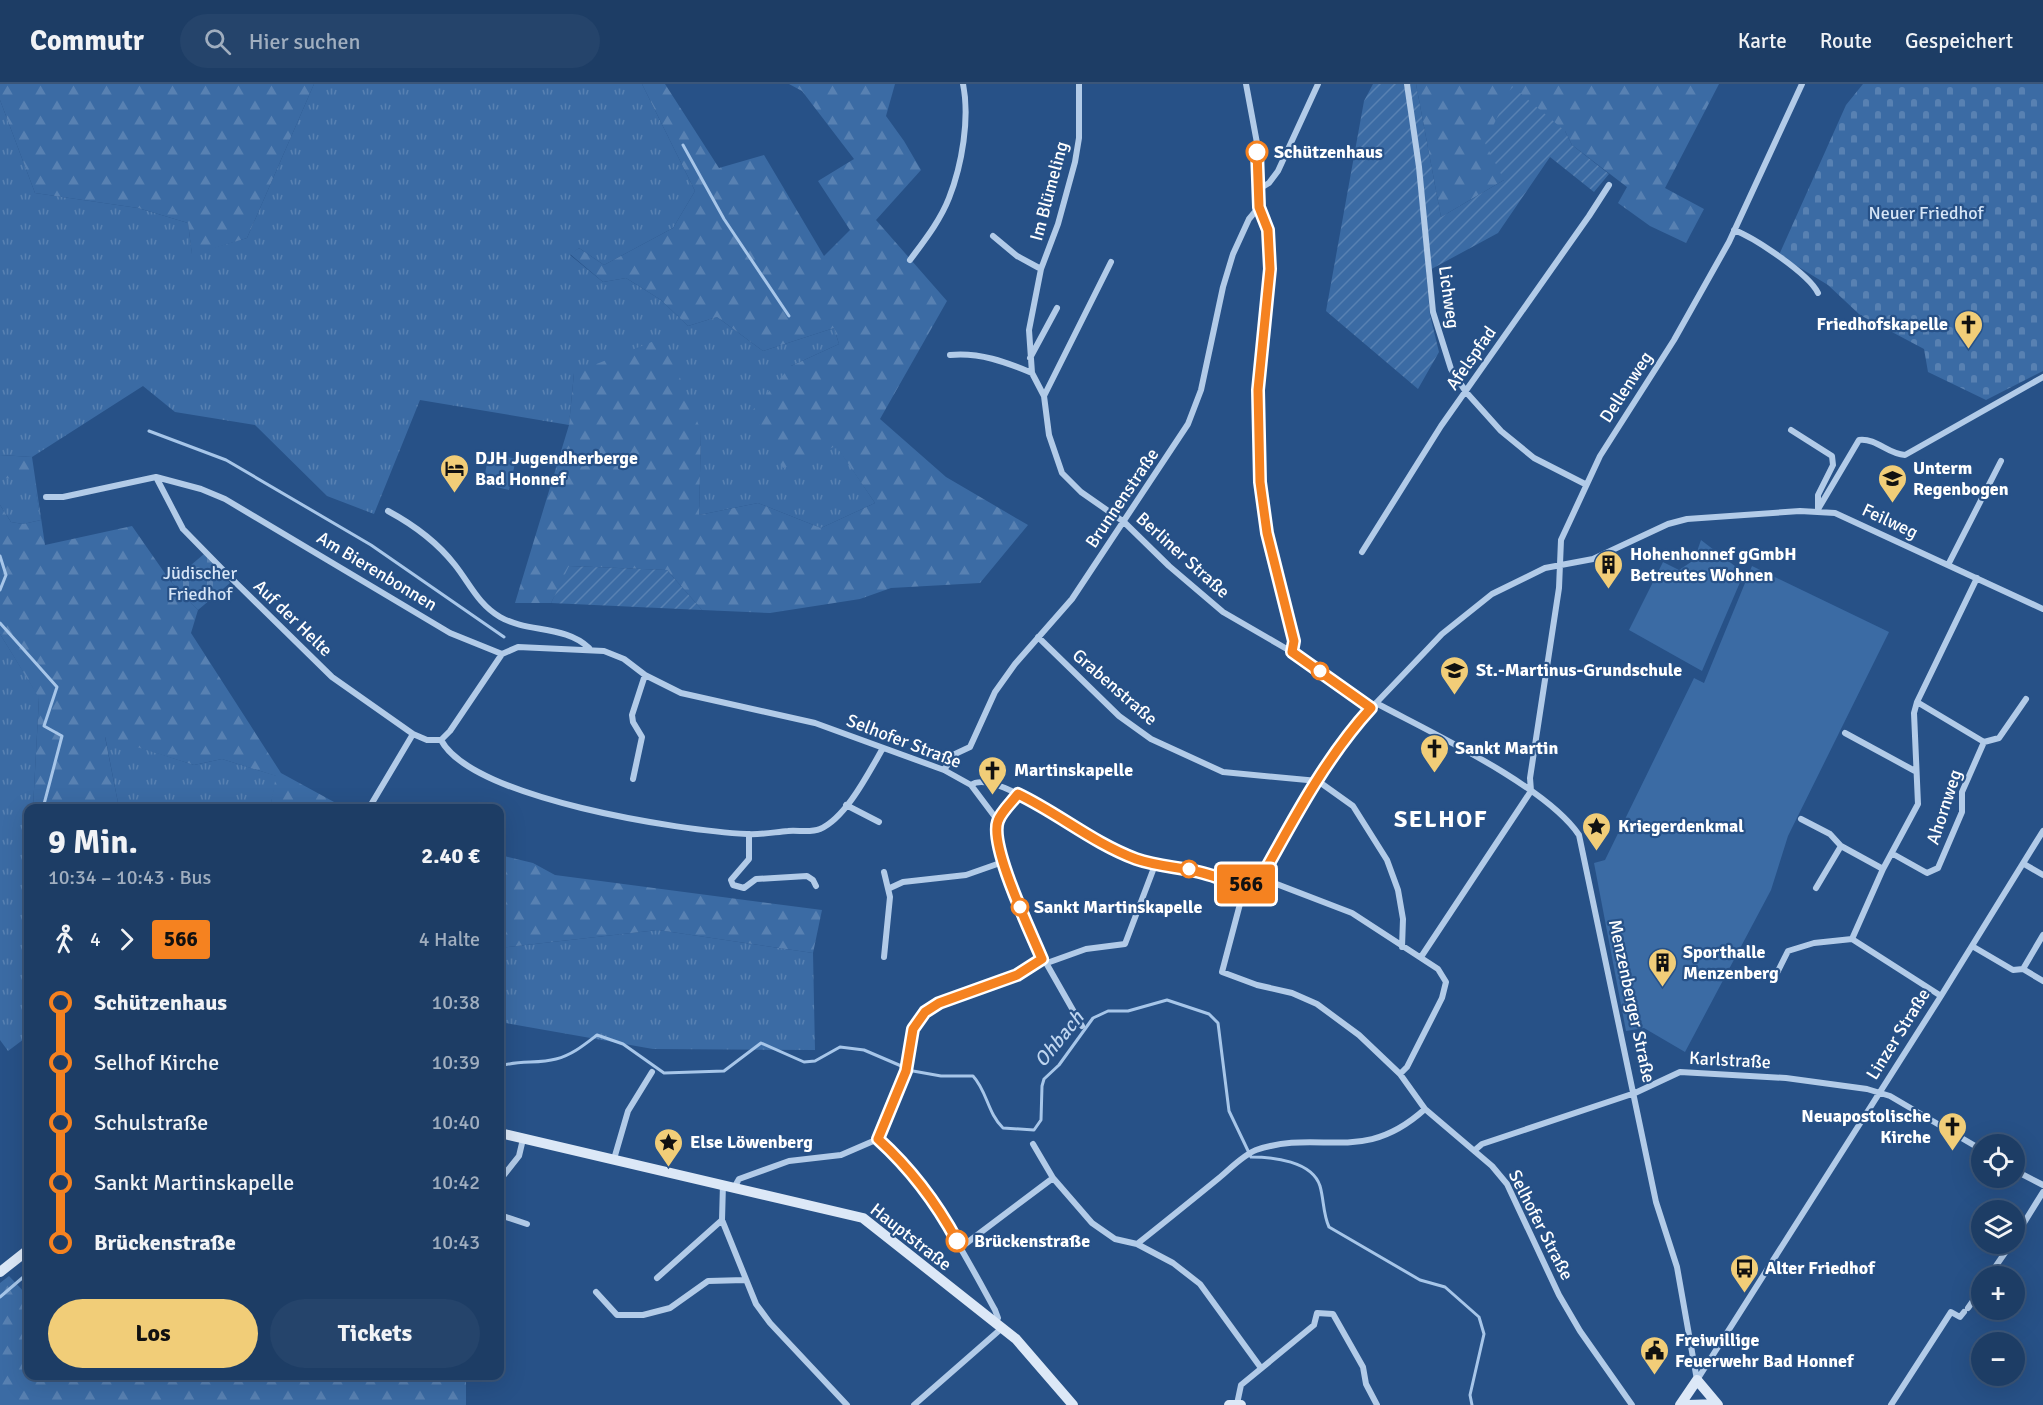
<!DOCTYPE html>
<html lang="de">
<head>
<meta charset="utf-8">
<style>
  :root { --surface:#1d3d65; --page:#25446b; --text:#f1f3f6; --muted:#a0aebf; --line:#3b5679; --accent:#f1cd78 }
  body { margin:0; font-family:Signika,sans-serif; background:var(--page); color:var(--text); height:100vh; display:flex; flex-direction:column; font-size:22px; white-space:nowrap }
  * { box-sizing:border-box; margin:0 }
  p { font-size:20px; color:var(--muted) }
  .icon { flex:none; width:33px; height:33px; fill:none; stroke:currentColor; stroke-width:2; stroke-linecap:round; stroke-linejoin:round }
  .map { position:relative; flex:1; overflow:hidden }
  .details { position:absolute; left:24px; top:720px; width:480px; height:576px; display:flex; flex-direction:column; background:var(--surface); border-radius:12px; box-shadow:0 6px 24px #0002,0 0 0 2px var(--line) }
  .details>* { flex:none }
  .badge { padding:0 12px; border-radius:4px; font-size:21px; line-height:39px }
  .controls { position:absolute; left:1971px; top:1050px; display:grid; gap:12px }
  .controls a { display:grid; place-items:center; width:54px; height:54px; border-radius:50%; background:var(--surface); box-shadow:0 6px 24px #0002,0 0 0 2px var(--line); font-size:30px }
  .map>.badge { position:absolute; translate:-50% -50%; box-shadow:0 0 0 3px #fff }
  .legs { display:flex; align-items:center; gap:9px; height:66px; padding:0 24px; font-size:20px }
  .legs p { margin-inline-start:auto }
  .overview { display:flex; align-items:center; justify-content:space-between; height:102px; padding:0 24px }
  h1 { font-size:33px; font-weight:700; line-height:45px }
  .primary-button { display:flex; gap:12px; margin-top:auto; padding:12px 24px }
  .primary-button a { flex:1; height:69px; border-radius:36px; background:var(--accent); color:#111; font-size:24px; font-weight:700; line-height:69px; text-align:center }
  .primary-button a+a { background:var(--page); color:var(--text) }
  ul { padding:0 24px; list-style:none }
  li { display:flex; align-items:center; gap:21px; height:60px; font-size:22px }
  li i { display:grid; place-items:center; width:9px; height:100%; margin:0 8px; background:currentColor }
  li i::after { content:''; width:15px; height:15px; margin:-8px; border:4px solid; border-radius:50%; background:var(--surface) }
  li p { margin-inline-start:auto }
  li:first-child i { background:linear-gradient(#0000 50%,currentColor 0) }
  li:last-child i { background:linear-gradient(currentColor 50%,#0000 0) }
  header { display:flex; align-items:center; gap:36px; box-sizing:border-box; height:84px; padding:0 30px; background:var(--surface); border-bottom:2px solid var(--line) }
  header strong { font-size:28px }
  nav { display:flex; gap:33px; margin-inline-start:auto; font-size:21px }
  .search { width:420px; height:54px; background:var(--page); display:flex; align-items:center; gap:15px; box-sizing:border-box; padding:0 21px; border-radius:33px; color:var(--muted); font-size:22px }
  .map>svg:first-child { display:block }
</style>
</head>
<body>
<header>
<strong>Commutr</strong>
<div class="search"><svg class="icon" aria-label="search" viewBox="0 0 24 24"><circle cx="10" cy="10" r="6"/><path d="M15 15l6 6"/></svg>Hier suchen</div>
<nav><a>Karte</a><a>Route</a><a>Gespeichert</a></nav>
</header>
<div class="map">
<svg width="2043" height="1321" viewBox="0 0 2043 1321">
  <defs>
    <pattern id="grass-tufts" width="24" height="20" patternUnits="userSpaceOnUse" patternTransform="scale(1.5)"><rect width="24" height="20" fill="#3b6ba4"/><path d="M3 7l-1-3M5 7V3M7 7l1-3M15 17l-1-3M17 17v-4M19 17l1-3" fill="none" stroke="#5881b2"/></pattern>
    <pattern id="forest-firs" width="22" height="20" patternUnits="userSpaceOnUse" patternTransform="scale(1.5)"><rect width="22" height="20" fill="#3b6ba4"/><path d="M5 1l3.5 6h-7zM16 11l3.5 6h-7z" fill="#5881b2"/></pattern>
    <pattern id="cemetery-stones" width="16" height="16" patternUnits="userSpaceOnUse" patternTransform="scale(1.5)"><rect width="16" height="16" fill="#3b6ba4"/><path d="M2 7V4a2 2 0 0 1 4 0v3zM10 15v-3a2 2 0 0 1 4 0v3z" fill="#5881b2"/></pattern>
    <pattern id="garden-furrows" width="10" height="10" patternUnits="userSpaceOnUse" patternTransform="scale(1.5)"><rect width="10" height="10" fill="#3b6ba4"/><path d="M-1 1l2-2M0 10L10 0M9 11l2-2" fill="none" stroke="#5881b2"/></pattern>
  </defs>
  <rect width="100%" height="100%" fill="#275187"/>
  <!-- grass -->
  <path fill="url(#grass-tufts)" d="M314,0h328l53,107 -22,37 -69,37 -25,-17 -9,7 33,27 23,-4 35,22 27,26 29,-9 46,34 71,-23 5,16 -48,22 45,79 39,58 -54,25 -63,-25 -59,12 2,-84 -127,-58 -5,52 -149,-25 -46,114 -47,-18 -72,-71 -80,-13 -32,-26 -111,71 -32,-2v-355l35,93 103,15 50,15 4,31 55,-16z
    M0,394h25l11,14 5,28 -18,4 -12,-2 -11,-17z
    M0,550l39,63 -6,111h-5v228l-20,15 -8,-11z
    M105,652l89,29 28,-6 55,17 -7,32h-151z
    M658,846l155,23 2,97 -162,-1 -153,-27v-74z"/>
  <!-- forest -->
  <path fill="url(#forest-firs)" d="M0,0h314l-67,154 -55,17 -4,-32 -50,-15 -103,-15 -35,-93z
    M642,0h23l54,84 45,-13 60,101 26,-26 -32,-49 36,-22 -52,-68 -13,-7h106l-9,32 18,25 17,29 -45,50 71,81 -67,118 66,58 82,48 -48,58 -89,5 -31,11 -90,14 -68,-3 -35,-40 -97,-4 -19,37h-36l54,-178 5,-52 90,-36 37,94 -2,84 59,-12 63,25 54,-25 -39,-57 -53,22 -31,-57 39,-45 48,-22 -5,-16 -71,23 -46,-34 -29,9 -27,-26 -35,-22 -23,4 -33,-28 9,-6 25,17 69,-37 22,-37z
    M1416,0h303l-54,104 39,21 -18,34 -36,-17 -32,-23 9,-16 -55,-42 -7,-14 -61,49 -63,37z
    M0,371l32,2 13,88 87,-19 39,56 27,28 -7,23 90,140 64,35h-75l6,-32 -54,-17 -28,6 -89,-28 14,71h-86l6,-110 -39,-64v-129l11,17 12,2 18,-4 -5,-27 -11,-14 -25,-1z
    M500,771l33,8 22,12 267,35 -9,43 -155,-23 -158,18z
    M9,1192l19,20v80h244l2,6 18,-6h174v29h-466v-122z"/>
  <!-- cemetery -->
  <path fill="url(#cemetery-stones)" d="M1863,0h180v287l-57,29 -58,-28 -4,-23 -64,-34 -32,-30 -49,-30 67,-150z
    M204,470l26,29 -32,27 -27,-28z"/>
  <!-- park -->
  <path fill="#3b6ba4" d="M489,369l27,6 -7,31 -26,-6z
    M1701,456l43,33 -42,98 -73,-41 34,-68 16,8 15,-10z
    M1752,482l137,66 -101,204 -17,54 -86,162 -41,-24 -18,3 -32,-168 11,-3 89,-182 10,5z"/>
  <!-- garden -->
  <path fill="url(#garden-furrows)" d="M1373,0h43l25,133 63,-37 -19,-37 27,-57 53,45 7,14 37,29 -15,18 -44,-35 -52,76 -72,39 4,43 9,37 -21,37 -92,-78 38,-210z
    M569,482l98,4 35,40 -151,-7z"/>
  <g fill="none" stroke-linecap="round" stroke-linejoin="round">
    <!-- stream -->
    <path stroke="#a7c6e9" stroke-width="3" d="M683,61l41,74 65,97
      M149,347l77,29 145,85 133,92
      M0,472l6,19 -6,15
      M0,539l57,64 -13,39 18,10 -19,72
      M500,982c20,-6 38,-2 56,-7 16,-4 28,-14 41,-24l26,9 41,29 60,-2 37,-28 43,19 11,-1 25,-14 24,3 49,21 28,5h32c14,15 15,38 30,52l31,2 7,-10 1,-34 2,-7 15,-14 34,-47 15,-7h20l39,-11 42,14 9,9 11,88 22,46c22,0 61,4 69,29 4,14 3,28 9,41l91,53 25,7 34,30 5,17 -14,61 2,10
      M0,1213l28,-24"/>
    <!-- minor -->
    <path stroke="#b2cbe8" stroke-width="6" d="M1079,0v54l-4,24 -17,62 -17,45 -12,61 3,43 12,23 5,39 13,38 19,19 43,30 45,44 54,46 69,40 79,56
      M1246,0l11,59 2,64 9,23 2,39 -12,121 2,92 7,51 27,108 -2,11
      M1407,0l12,83 14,145 18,57 15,23 35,39 33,27 51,26
      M1259,105l10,-6 9,-12 40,-87
      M1734,146c21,8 75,44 84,63
      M993,152l24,20 24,13
      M910,176c14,-19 30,-39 39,-62 13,-33 21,-80 14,-114
      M950,271c29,-3 56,7 82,18
      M1030,274l27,-50
      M1044,312l67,-134
      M1791,346l41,26 1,9 -15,30v15
      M156,393l45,12 24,10 225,134 52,21 16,-7 86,4 20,8 21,16 36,18 134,30 129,47 27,15 27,36
      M46,413h17l93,-20 27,52 48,49 101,99 81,57 14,6h14l9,-9 52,-77
      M388,427c26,14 49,31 67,54 15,19 23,39 45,52 28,16 65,8 89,31
      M1817,427l42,-71c18,-2 28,14 46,15l138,-78
      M1362,468l79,-126 148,-210 20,-31
      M1948,481l53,-104
      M1038,553l81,79 32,23 72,33 95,9 35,25 34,54 11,30 5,29 -1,28
      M1376,619c54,29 170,83 203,132l77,367 21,65 20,113
      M1845,649l70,38
      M441,656c31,59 242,91 306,94 14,1 28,-2 41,-3 10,-1 23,2 32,-2 26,-11 49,-57 63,-81
      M1984,658l15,-4 27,-39
      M944,686l11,-16 15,-7 25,-55 20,-28 57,-65 116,-175 13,-34 22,-103 10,-33 16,-35 10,-12
      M633,695l9,-42 -9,-15 -1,-7 13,-40
      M971,701c19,-14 80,28 98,39 27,17 56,34 87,41 12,3 24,2 36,5 18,4 35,10 53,15
      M1018,710c-6,8 -17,18 -20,27 -9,25 33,111 44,138
      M846,721l33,17
      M369,724l44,-74
      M1801,735l29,15 11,12 42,23
      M749,750v25l-18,21 2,5 11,3 12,-9 51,-3 6,4 3,6
      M1893,770l34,19 11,-5 24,-56v-20l22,-50 -67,-40
      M2024,780l19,11
      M884,788l6,25 -6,60
      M1261,794l91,35 86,56 8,13 -4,16 -35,69 -7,7
      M1245,801l16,-7 57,-97 39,-58 85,-89 50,-40 53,-26 48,-9 75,-35 19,-5 113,-8 35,2 208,96
      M1245,801l-23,87 35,13 35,8 25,11 42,31 41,39 25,35 67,57 15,18 52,111 21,36 52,74
      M890,804l13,-6 63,-7 37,-13
      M1816,804l25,-42
      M1972,862l41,24 10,-1 20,12
      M1421,873l110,-166 -1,-13 29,-190 2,-48 39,-84 74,-116 55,-98 73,-158
      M1045,877l37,65
      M1047,879l39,-14 39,-5 30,-79
      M2023,885l20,-34
      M1777,889l11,-22 26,-8 38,-4
      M1941,912l-89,-57 31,-70 35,-65 -4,-91 3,-11 60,-124
      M878,1055l28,-68 7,-42 12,-17 14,-9 78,-28 25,-16
      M878,1055c52,48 83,109 117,171l3,8 -2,4
      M1033,1060l20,34
      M1475,1066l7,-6 153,-51 45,-21 106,6 81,11 23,7 92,54
      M614,1075l14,-48 24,-39
      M2014,1086l29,15
      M500,1096l19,-24 4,-17
      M723,1100l-1,36 34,84 14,19 77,82
      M735,1102l4,-7 50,-18 52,-6 37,-16
      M500,1131l27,9
      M2014,1155l29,-47
      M1137,1160l36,19 27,21 61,84
      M960,1164l93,-70 39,45 23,16 22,5c28,-22 55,-44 82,-66 11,-9 24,-23 37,-28 65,-22 106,16 169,-41
      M1989,1192l22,-32
      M657,1194l65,-58
      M596,1208l21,23h26l27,-7 38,-27 37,-1
      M1968,1224l14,-20
      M1697,1296l244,-384 102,-165
      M1237,1320l4,-19 73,-60 3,-12 16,1 30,53 3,17 11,21
      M914,1321l88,-77
      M1891,1321l60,-93 9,5 4,-5"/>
    <!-- secondary -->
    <path stroke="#dce8f7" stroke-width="10" d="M500,1049l363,85 153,121 57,66
      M0,1188l28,-22
      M1229,1321h12
      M1680,1321l17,-25 21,25
      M1688,1321l29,-1"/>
  </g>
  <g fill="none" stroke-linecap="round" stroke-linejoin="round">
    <defs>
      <path id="line-1" d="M957,1157c-21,-39 -47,-73 -79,-102l28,-68 7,-42 12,-17 14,-9 78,-28 25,-16c-11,-27 -53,-113 -44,-138 3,-9 14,-19 20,-27 40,19 75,49 118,65 20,7 42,8 63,13 26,6 36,17 62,6 32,-58 65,-121 110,-170l-79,-56 2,-11 -27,-108 -7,-51 -2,-92 12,-121 -2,-39 -9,-23 -2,-55"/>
    </defs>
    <!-- line-1 casing -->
    <use href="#line-1" stroke="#fff" stroke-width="14"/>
    <!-- line-1 -->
    <use href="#line-1" stroke="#f58220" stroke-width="9"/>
  </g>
  <!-- icons -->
  <defs>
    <symbol id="church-pin" viewBox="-11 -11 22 30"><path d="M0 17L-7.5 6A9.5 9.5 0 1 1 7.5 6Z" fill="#f1cd78" stroke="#275187"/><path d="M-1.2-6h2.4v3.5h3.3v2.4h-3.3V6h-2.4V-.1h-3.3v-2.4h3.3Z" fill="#111"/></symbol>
    <symbol id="hotel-pin" viewBox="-11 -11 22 30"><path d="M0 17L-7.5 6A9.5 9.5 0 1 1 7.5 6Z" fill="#f1cd78" stroke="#275187"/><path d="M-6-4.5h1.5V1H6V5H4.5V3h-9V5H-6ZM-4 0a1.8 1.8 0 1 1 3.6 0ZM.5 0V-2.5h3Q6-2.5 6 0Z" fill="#111"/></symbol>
    <symbol id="school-pin" viewBox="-11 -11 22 30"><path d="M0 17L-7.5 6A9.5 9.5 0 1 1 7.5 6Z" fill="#f1cd78" stroke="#275187"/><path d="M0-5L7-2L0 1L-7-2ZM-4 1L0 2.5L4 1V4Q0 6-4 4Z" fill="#111"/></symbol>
    <symbol id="building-pin" viewBox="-11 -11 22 30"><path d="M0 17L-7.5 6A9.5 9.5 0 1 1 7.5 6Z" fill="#f1cd78" stroke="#275187"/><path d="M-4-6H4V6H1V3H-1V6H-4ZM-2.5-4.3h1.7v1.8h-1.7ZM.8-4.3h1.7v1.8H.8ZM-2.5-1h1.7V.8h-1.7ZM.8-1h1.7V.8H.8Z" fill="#111"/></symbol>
    <symbol id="sight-pin" viewBox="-11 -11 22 30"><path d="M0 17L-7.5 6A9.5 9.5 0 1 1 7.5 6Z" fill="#f1cd78" stroke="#275187"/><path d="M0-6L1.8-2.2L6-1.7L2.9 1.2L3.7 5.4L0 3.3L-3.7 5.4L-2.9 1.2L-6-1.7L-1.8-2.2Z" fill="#111"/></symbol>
    <symbol id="bus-pin" viewBox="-11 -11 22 30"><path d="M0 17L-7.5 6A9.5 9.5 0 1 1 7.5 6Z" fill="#f1cd78" stroke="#275187"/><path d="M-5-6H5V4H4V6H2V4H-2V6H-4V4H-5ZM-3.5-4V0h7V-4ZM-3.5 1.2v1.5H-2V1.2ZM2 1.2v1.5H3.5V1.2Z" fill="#111"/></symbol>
    <symbol id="civic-pin" viewBox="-11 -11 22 30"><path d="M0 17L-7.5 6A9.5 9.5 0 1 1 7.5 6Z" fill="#f1cd78" stroke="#275187"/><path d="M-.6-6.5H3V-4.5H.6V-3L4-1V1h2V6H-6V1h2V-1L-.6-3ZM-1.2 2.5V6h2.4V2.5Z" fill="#111"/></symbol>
  </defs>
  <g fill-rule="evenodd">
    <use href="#church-pin" x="1952" y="224" width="33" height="45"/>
    <use href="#hotel-pin" x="438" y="368" width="33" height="45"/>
    <use href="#school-pin" x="1876" y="378" width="33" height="45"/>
    <use href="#building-pin" x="1592" y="464" width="33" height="45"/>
    <use href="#school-pin" x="1438" y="570" width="33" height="45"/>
    <use href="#church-pin" x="1418" y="648" width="33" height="45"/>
    <use href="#church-pin" x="976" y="670" width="33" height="45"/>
    <use href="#sight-pin" x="1580" y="726" width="33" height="45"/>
    <use href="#building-pin" x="1646" y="862" width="33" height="45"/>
    <use href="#church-pin" x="1936" y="1026" width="33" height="45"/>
    <use href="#sight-pin" x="652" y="1042" width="33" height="45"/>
    <use href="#bus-pin" x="1728" y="1168" width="33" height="45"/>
    <use href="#civic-pin" x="1638" y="1250" width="33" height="45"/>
  </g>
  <!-- markers -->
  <g fill="#fff" stroke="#f58220" stroke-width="3">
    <circle cx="1257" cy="68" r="10"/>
    <circle cx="1320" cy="587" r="8"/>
    <circle cx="1189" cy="785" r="8"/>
    <circle cx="1020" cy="823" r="8"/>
    <circle cx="957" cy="1157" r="10"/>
  </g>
  <g text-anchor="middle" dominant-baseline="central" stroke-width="4.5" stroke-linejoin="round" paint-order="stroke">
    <!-- stop labels -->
    <g font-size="18" font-weight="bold" fill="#fff" stroke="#275187" text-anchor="start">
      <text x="1274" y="68">Schützenhaus</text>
      <text x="1034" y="823">Sankt Martinskapelle</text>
      <text x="974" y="1157">Brückenstraße</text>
    </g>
    <!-- street labels -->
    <g font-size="18" fill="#fff" stroke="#275187">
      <text transform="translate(1049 107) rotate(-75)">Im Blümeling</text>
      <text transform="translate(1449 213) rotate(82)">Lichweg</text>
      <text transform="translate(1471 274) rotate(-55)">Afelspfad</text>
      <text transform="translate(1626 303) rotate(-57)">Dellenweg</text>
      <text transform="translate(1122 414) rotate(-56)">Brunnenstraße</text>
      <text transform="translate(1890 437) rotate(25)">Feilweg</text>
      <text transform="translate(1183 471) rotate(42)">Berliner Straße</text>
      <text transform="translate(377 487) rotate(31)">Am Bierenbonnen</text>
      <text transform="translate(293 534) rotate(44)">Auf der Helte</text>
      <text transform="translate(1115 603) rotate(41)">Grabenstraße</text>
      <text transform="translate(904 657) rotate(21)">Selhofer Straße</text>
      <text transform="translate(1944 723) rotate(-72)">Ahornweg</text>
      <text transform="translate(1632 917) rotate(78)">Menzenberger Straße</text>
      <text transform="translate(1898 950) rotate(-58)">Linzer Straße</text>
      <text transform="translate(1730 976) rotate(3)">Karlstraße</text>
      <text transform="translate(1541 1141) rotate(63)">Selhofer Straße</text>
      <text transform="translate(911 1153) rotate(38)">Hauptstraße</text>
    </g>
    <!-- park labels -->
    <g font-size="18" fill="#d6e5f7" stroke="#275187">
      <text x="1926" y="129">Neuer Friedhof</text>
      <text x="200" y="489">Jüdischer<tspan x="200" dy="21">Friedhof</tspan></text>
    </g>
    <!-- poi labels -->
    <g font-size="18" font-weight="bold" fill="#fff" stroke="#275187" text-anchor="start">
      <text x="1948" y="240" text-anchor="end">Friedhofskapelle</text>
      <text x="475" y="374">DJH Jugendherberge<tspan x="475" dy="21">Bad Honnef</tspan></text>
      <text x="1913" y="384">Unterm<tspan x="1913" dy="21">Regenbogen</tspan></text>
      <text x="1630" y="470">Hohenhonnef gGmbH<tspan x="1630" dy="21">Betreutes Wohnen</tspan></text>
      <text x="1476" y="586">St.-Martinus-Grundschule</text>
      <text x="1455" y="664">Sankt Martin</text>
      <text x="1014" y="686">Martinskapelle</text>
      <text x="1618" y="742">Kriegerdenkmal</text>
      <text x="1683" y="868">Sporthalle<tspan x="1683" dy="21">Menzenberg</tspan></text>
      <text x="1931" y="1032" text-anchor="end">Neuapostolische<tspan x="1931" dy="21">Kirche</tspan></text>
      <text x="690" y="1058">Else Löwenberg</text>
      <text x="1765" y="1184">Alter Friedhof</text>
      <text x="1675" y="1256">Freiwillige<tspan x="1675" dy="21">Feuerwehr Bad Honnef</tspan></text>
    </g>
    <!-- water labels -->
    <g font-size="20" font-style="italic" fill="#bed5f0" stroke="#275187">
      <text transform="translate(1059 955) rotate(-51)">Ohbach</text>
    </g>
    <!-- district labels -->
    <g font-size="24" font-weight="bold" letter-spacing="1.5" fill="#fff" stroke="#275187">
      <text x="1441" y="735">SELHOF</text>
    </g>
  </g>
</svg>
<div class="controls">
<a><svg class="icon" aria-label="locate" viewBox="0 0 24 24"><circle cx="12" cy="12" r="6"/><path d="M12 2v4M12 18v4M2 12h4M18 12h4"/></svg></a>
<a><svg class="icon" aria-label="layers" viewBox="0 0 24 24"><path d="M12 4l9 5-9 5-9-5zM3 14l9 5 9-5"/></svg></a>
<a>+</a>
<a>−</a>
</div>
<b class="badge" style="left:1246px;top:800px;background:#f58220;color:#111">566</b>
<section class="details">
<div class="overview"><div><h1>9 Min.</h1><p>10:34 – 10:43 · Bus</p></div><b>2.40 €</b></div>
<div class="legs"><svg class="icon" aria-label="walk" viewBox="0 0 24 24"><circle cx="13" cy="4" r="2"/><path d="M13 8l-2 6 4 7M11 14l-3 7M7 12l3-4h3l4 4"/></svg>4<svg class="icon" aria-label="forward" viewBox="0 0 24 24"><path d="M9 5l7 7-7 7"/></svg><b class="badge" style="background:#f58220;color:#111">566</b><p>4 Halte</p></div>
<ul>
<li><i style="color:#f58220"></i><b>Schützenhaus</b><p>10:38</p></li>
<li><i style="color:#f58220"></i><span>Selhof Kirche</span><p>10:39</p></li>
<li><i style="color:#f58220"></i><span>Schulstraße</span><p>10:40</p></li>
<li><i style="color:#f58220"></i><span>Sankt Martinskapelle</span><p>10:42</p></li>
<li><i style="color:#f58220"></i><b>Brückenstraße</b><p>10:43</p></li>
</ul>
<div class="primary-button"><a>Los</a><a>Tickets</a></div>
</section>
</div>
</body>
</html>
